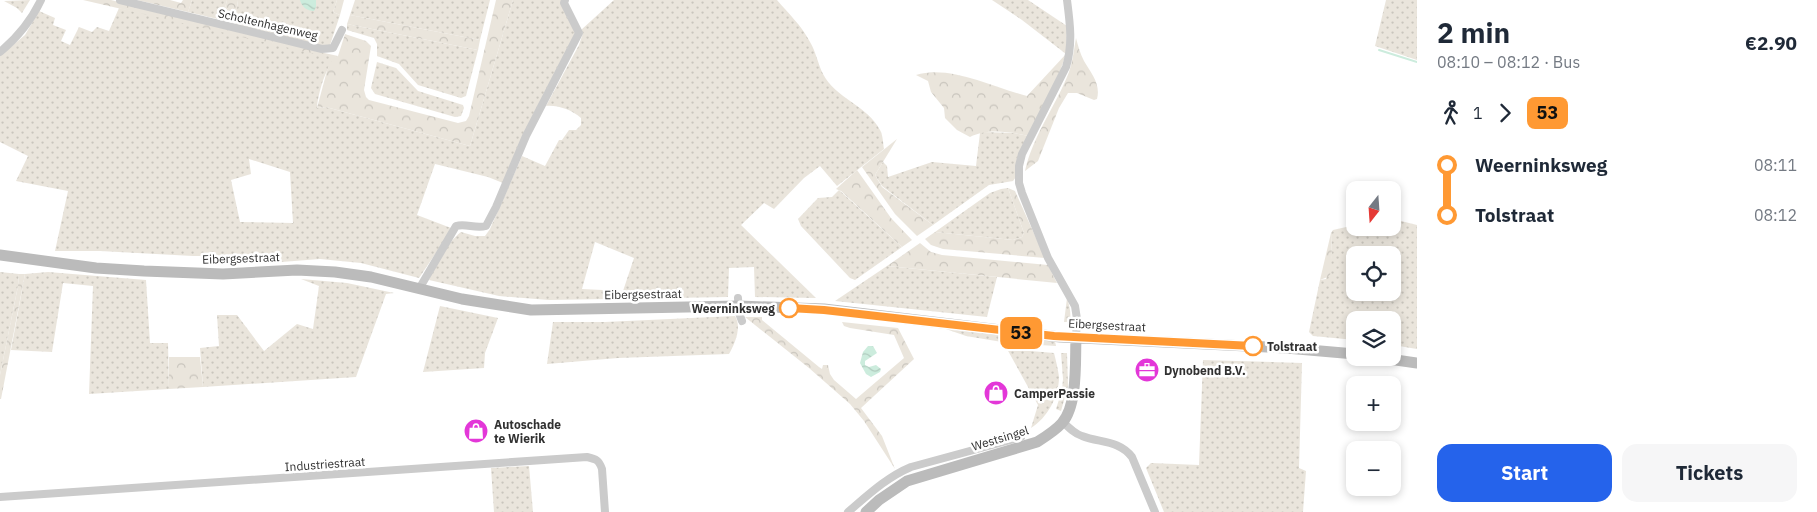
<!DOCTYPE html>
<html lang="en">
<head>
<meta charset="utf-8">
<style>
  :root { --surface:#fff; --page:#f6f6f7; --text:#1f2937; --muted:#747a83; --accent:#2563eb }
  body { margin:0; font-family:"IBM Plex Sans",sans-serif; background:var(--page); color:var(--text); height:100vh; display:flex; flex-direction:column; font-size:19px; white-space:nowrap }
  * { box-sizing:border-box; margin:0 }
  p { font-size:16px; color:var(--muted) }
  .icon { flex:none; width:28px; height:28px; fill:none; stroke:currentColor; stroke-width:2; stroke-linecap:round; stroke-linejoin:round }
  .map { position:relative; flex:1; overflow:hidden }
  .sheet { display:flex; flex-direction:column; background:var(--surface); width:400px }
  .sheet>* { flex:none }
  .badge { padding:0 10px; border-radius:8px; font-size:18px; line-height:32px }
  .needle { width:32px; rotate:197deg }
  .buttons { position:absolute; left:1346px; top:181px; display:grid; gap:10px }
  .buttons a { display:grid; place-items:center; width:55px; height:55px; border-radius:10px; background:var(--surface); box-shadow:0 2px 8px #0003; font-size:25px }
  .map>.badge { position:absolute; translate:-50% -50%; box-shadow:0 0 0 2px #fff }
  .legs { display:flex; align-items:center; gap:8px; height:55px; padding:0 20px; font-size:16px }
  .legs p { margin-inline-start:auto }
  .summary { display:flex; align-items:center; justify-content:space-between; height:85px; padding:0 20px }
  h1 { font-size:28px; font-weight:800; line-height:38px }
  .cta { display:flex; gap:10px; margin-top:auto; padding:10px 20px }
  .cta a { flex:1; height:58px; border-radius:15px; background:var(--accent); color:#fff; font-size:20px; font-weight:800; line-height:58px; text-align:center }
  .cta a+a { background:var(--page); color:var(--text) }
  ul { padding:0 20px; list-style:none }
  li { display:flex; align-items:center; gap:18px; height:50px; font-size:19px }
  li i { display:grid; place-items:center; width:8px; height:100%; margin:0 6px; background:currentColor }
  li i::after { content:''; width:12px; height:12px; margin:-6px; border:4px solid; border-radius:50%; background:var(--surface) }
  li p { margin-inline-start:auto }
  li:first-child i { background:linear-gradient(#0000 50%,currentColor 0) }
  li:last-child i { background:linear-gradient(currentColor 50%,#0000 0) }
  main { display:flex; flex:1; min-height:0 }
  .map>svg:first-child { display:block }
</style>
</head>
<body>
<main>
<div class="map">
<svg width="1417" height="512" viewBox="0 0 1417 512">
  <defs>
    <pattern id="grass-dots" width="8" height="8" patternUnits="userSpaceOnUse" patternTransform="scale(1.25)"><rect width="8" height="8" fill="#eae5dc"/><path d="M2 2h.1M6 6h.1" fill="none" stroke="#c9c5bd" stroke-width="1.8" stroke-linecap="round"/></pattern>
    <pattern id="forest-crowns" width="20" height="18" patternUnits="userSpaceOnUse" patternTransform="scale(1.25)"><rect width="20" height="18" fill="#eae5dc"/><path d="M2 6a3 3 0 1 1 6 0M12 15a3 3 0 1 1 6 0" fill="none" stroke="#c9c5bd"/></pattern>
    <pattern id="water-waves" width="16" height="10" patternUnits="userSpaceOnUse" patternTransform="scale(1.25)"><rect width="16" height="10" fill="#ccecdd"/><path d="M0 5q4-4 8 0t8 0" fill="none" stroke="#b0cbbe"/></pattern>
  </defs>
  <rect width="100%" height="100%" fill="#fff"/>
  <!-- grass -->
  <path fill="url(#grass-dots)" fill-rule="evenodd" d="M30,0l-8,13 -5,-5 -13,-7z
    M192,0h35l-5,20 -34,-8z
    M238,0h99l-4,12 7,3 -10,30 -2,2 -93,-23z
    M355,0h135l-10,40 -130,-25z
    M513,0h49l14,32 -73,151 -15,-6 -53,-13 -18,51 34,13 -5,10 -27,40 -58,-15 -41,-4 -39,3 -45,-6h-43l-93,-5h-45l13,-60 -52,-10 12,-25 -28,-14v-86l25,-21 14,-24 16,7 -2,7 13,5 -5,11 9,4 9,-18 13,5 5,-5 12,4 10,-23 219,48c-12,8 -20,38 -21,52l9,-1 144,39zM249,159l41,13 3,51 -53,-1 -9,-42 20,-6z
    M614,0h163c11,13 25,26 33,42 6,10 8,22 13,32 12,24 45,32 57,56 3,5 3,13 4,19l-47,37 -17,-20 -16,12 -30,31 -10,-6 -23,22 75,73 -61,-1 -1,-30 -25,1 -1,29 -179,3 -50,-4 -70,-16c7,-17 18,-37 32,-48l14,4h10l5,-7 32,-73 23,10 14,-26h3l7,-10h7l5,-5v-7c-9,-8 -23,-13 -35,-12l33,-61 4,-12 -2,-3zM595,242l39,16 -11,33 -41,-2z
    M992,0h36l39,26 -1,28 -44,-34z
    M1386,0h31v60l-42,-14z
    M347,24l131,26 -12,46 -5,2 -43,-13 -19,-21 -22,-8v-12l-3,-6 -27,-8z
    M377,62l19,6 22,23 45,14 1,3 -3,8 -6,1 -80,-23 -4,-6z
    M983,132l31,1 15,3 -13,41 -3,4 -24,4 -56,40 -51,-39 -7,-11 8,-13 4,4 1,11 44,-15 44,4 4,-33z
    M1008,188l16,45 -2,4 -9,3 -78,-8 55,-39 11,-4z
    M839,190l63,57 -47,33 -5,-2 -49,-52 -3,-7 20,-21 14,-1z
    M1393,219l24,6v124l-24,-4 -1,-25h-37v20l-42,-4 -4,-4 11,-52 6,-1 6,-24 -1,-22 2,-3 22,-5v3h37zM1355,255h37v37h-37z
    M887,266l110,11 -10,40 -152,-16z
    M0,272l19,2 -1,12 -18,89z
    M48,272l98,8 4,63h18l1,46 -80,5 4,-108 -30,-3 -11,69 -41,-2 14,-76z
    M301,279l46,4 47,10 -8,1 -30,83 -153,10 -3,-39 19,-2 -2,-31h20l27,36 33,-27 16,5 6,-43z
    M1067,298c3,9 4,15 3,24h-6z
    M440,306l58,12 -13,35 -1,15 -61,4z
    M735,316c7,11 0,28 -6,38l-111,4 -71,6 6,-42h52z
    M943,328l112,13 1,5 -48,-3 -42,-7z
    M1007,349l47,4c2,8 4,16 5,24 0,20 -12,41 -28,51l7,-23z
    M1061,353h6l1,33 -7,25 -5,-2 6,-19 1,-11z
    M1203,360l99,3 -3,105 7,3 -3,41h-139l-18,-44 5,-5 48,2z
    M529,466l4,46h-39l-3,-44z"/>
  <!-- forest -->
  <path fill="url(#forest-crowns)" d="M83,0h28l212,52 -4,3z
    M137,0h33l11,3 2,-3h9l-4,12z
    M227,0h11l-3,24 -13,-4z
    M337,0h7l-4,15 -7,-3z
    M496,0h17l-43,146 -144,-39 -9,1 11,-41 5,-8 5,-3 7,-22 21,7 5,5 -7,44 2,7 3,3 89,23 8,-2 3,-5z
    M350,15l130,25 -2,10 -131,-26z
    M1076,38c2,8 4,15 8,23 7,12 17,23 13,38l-3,1 -17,-7h-9l-9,15 -21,53 -13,10c8,-36 31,-65 44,-99 4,-12 5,-23 7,-34z
    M1066,54l-6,17 -31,65c-19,-4 -41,-8 -59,1l-13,-7 -12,-12 -1,-10 -13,-16 -3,-11 -12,-6c33,-11 79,13 111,21z
    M897,139l-22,36 7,12 51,38 -16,11 -22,-22 -33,-47z
    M857,170l34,48 21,22 -10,7 -61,-56 -5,-2z
    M1008,188l7,3 30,67 -102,-9 -12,-4 -6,-6 10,-7 78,8 9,-3 2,-4z
    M1331,233l1,22 -2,21 -10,4z
    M920,243l11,9 11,3 106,10 9,18 -170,-17z
    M19,274h6l-24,125h-1v-24l18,-89z
    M745,317h17v3l57,47 3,2 1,-4h5l2,9 4,6 22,19 48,-41 -10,-23 -44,-7 -6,-2 -2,-4 56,6 16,31 -53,49 21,28 13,33 -31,-48 -14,-17 -41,-36z
    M169,357h31l3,30 -34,2z"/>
  <!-- water -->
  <path fill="url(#water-waves)" d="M300,0h16v7l-2,4c-7,0 -12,-4 -14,-11z
    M868,346h5l4,7 -12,8v4l4,2 7,-2 5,4 -1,3 -9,5 -5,-3 -6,-11 3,-11z"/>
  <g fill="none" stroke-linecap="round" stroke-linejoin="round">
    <!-- stream -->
    <path stroke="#ccecdd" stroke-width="2" d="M1379,50l38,12"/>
    <!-- minor -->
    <path stroke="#cbcbcb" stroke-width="8" d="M120,0l202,49 11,-1 9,-18
      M1067,0c3,23 6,44 -1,67l-44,87 -3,12v17l3,10 26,65 27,48 2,13 -1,19
      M0,52c18,-15 31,-31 41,-52
      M419,289l37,-63c10,-3 19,3 30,0l10,-19 30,-71 53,-103 -15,-30 1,-3
      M738,298l1,15 3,8
      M1063,422c6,6 12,12 19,14 18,7 37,4 50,21l23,55
      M0,497l587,-40c9,2 12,3 15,12l3,43
      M848,512c20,-17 39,-35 63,-45l110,-30"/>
    <!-- secondary -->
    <path stroke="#bbb" stroke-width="11" d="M0,255l96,13 48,3 79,3 74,-4 38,2 36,5 91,22 69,11 208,-4 85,3 236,28 226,11 69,6
      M1382,358l35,5
      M866,512l13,-12 28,-19 130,-39c8,-5 18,-11 25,-19 16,-18 13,-62 14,-85"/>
  </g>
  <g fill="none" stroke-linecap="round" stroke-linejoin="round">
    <defs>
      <path id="line-1" d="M789,308l35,2 230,26 199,10"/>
    </defs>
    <!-- line-1 casing -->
    <use href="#line-1" stroke="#fff" stroke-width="11"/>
    <!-- line-1 -->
    <use href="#line-1" stroke="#f93" stroke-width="8"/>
  </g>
  <!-- icons -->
  <defs>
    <symbol id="office-disc" viewBox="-11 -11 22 22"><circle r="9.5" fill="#e337d8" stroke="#fff"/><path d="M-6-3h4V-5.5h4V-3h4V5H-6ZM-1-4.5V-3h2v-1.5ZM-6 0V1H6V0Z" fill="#fff"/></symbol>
    <symbol id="shop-disc" viewBox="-11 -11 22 22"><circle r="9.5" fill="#e337d8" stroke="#fff"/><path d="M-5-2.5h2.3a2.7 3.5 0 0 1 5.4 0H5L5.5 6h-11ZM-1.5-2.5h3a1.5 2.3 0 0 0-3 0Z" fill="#fff"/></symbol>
  </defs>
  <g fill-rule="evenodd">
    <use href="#office-disc" x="1133" y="356" width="28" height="28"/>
    <use href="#shop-disc" x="982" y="379" width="28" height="28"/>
    <use href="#shop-disc" x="462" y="417" width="28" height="28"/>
  </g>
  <!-- markers -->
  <g fill="#fff" stroke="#f93" stroke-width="2.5">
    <circle cx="789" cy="308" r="9"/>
    <circle cx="1253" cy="346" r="9"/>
  </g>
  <g text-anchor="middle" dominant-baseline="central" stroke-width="5" stroke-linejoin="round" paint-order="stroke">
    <!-- street labels -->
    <g font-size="12" fill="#313131" stroke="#fff">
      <text transform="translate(268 24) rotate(13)">Scholtenhagenweg</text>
      <text transform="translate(241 258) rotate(-2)">Eibergsestraat</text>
      <text transform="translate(643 294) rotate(-1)">Eibergsestraat</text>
      <text transform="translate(1107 325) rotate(3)">Eibergsestraat</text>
      <text transform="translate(1000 438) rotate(-17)">Westsingel</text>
      <text transform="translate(325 464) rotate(-4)">Industriestraat</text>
    </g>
    <!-- stop labels -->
    <g font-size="12" font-weight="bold" fill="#313131" stroke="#fff" text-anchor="end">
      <text x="775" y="308">Weerninksweg</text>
      <text x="1267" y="346" text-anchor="start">Tolstraat</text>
    </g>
    <!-- poi labels -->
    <g font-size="12" font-weight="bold" fill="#313131" stroke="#fff" text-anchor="start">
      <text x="1164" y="370">Dynobend B.V.</text>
      <text x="1014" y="393">CamperPassie</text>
      <text x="494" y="424">Autoschade<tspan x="494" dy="14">te Wierik</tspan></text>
    </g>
  </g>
</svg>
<div class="buttons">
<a><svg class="needle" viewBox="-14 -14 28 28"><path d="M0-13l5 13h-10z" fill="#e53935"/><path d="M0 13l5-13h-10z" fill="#747a83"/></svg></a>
<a><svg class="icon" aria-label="locate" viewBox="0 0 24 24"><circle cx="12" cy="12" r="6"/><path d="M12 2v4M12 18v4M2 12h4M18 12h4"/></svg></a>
<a><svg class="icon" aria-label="layers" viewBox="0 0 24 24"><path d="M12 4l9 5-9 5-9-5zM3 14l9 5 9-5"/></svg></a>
<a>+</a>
<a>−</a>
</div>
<b class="badge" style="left:1021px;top:333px;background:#f93;color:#111">53</b>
</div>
<section class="sheet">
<div class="summary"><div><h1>2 min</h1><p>08:10 – 08:12 · Bus</p></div><b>€2.90</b></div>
<div class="legs"><svg class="icon" aria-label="walk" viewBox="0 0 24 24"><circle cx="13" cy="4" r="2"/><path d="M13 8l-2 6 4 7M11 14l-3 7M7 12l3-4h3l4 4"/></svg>1<svg class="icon" aria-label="forward" viewBox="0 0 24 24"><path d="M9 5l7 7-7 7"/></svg><b class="badge" style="background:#f93;color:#111">53</b></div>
<ul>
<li><i style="color:#f93"></i><b>Weerninksweg</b><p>08:11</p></li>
<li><i style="color:#f93"></i><b>Tolstraat</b><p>08:12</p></li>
</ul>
<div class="cta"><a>Start</a><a>Tickets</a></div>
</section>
</main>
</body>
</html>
